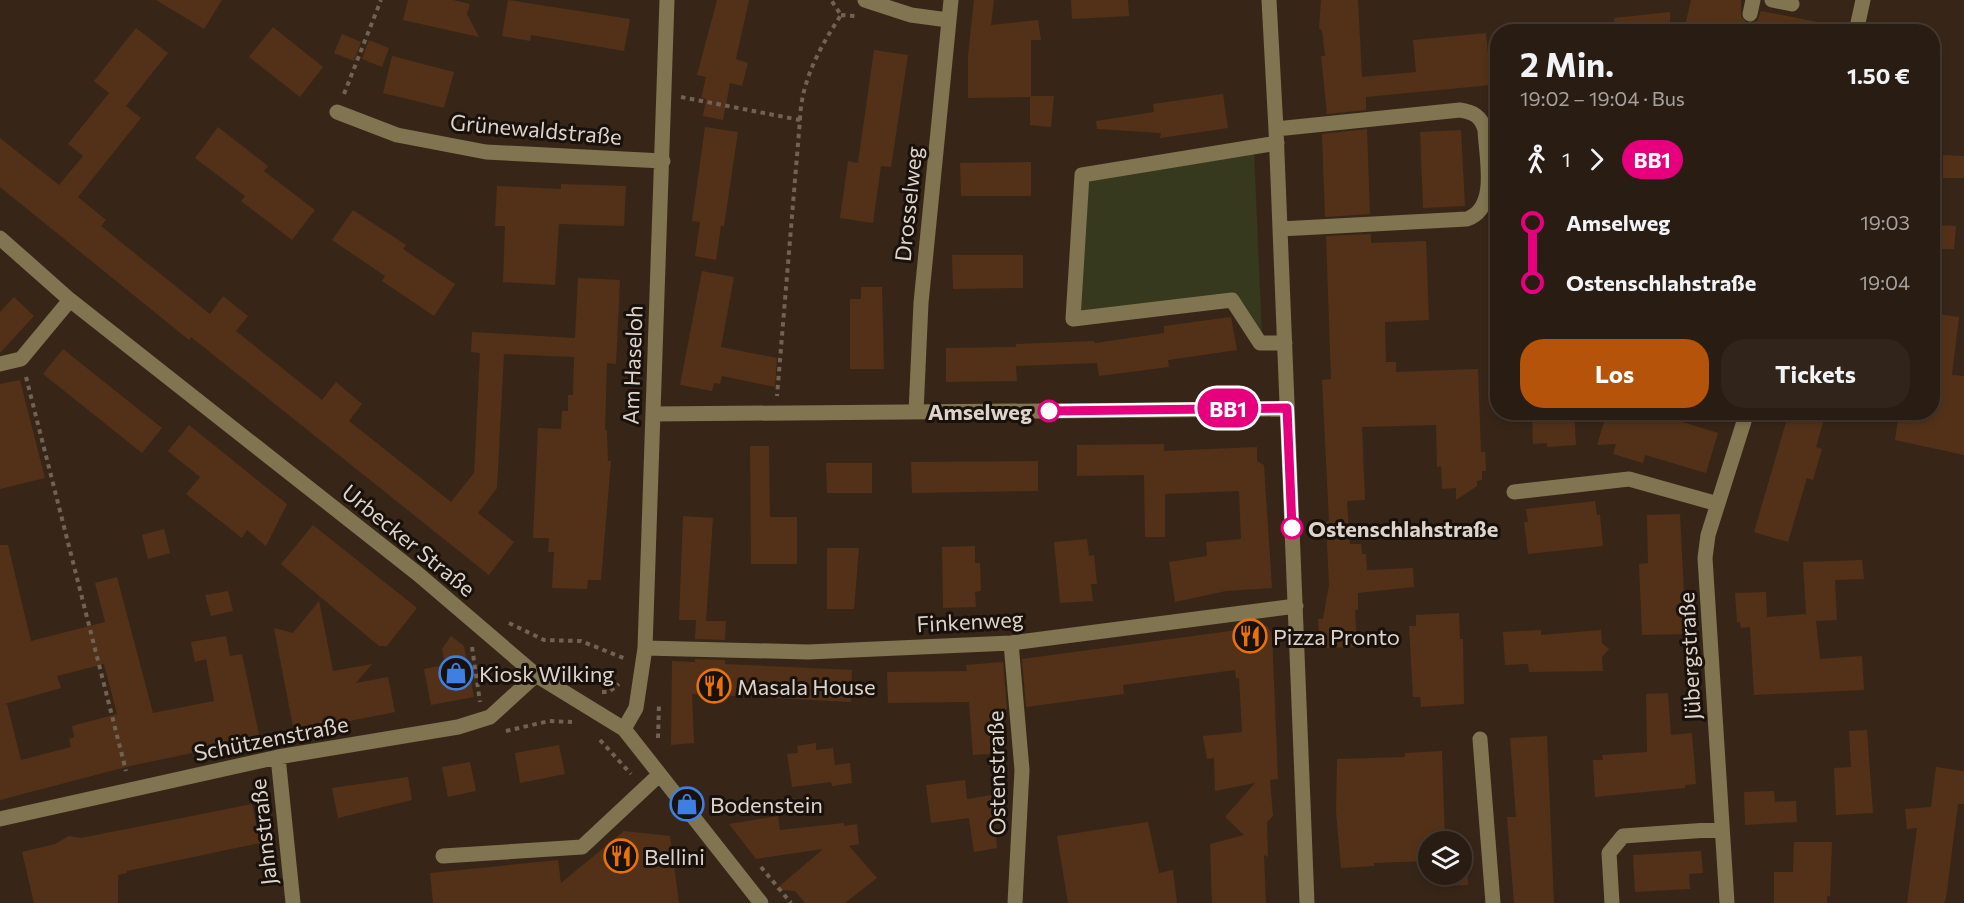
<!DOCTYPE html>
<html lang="de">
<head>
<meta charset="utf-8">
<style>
  :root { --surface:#291c12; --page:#31251b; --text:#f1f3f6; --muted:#a5a19f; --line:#453a32; --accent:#b45309 }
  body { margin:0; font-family:Commissioner,sans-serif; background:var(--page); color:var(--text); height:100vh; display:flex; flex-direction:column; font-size:22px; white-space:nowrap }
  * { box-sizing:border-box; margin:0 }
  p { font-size:20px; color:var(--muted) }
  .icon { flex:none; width:33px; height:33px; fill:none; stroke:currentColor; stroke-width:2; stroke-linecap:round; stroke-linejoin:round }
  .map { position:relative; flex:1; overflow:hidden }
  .side { position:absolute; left:1490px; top:24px; width:450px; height:396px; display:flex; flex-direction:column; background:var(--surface); border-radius:24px; box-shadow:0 3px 9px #0003,0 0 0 2px var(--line) }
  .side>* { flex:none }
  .badge { padding:0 12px; border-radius:20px; font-size:21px; line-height:39px }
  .tools { position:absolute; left:1418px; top:831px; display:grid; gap:12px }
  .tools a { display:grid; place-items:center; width:54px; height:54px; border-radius:50%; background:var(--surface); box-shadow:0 3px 9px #0003,0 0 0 2px var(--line); font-size:30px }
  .map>.badge { position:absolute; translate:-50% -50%; box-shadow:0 0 0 3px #fff }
  .legs { display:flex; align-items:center; gap:9px; height:66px; padding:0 30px; font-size:20px }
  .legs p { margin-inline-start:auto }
  .headline { display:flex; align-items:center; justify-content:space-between; height:102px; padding:0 30px }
  h1 { font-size:33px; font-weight:700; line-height:45px }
  .cta { display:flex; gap:12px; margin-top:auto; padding:12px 30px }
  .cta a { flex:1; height:69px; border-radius:24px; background:var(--accent); color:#fff; font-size:24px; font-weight:700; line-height:69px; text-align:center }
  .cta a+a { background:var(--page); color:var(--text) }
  ul { padding:0 30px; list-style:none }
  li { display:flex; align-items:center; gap:21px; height:60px; font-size:22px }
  li i { display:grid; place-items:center; width:9px; height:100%; margin:0 8px; background:currentColor }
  li i::after { content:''; width:15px; height:15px; margin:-8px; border:4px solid; border-radius:50%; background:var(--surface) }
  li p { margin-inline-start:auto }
  li:first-child i { background:linear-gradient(#0000 50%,currentColor 0) }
  li:last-child i { background:linear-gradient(currentColor 50%,#0000 0) }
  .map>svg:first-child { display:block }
</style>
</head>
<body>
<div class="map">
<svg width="1964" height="903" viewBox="0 0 1964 903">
  <rect width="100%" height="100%" fill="#372618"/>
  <!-- green -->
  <path fill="#36391d" d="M1254,151l8,186 -26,-43 -157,18 9,-133z"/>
  <!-- building -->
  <path fill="#523118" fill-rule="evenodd" d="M156,0h66l-18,29z
    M408,0h45l17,4 -3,10 12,23 -76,-17z
    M508,0l122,19 -6,32 -93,-16 -1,6 -28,-5z
    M717,0h32l-13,59 12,4 -6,23 -12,-3 -7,37 -20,-4 3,-17 -5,-1 5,-21 -9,-2z
    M974,0h20l-3,25 47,-5 3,20h-10v56h23l-3,31 -21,-2v-28l-62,1v-42z
    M1071,0h57l1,16 -57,3z
    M1321,0h37l4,77 54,-5 -3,-32 73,-7 5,52 -125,12v13l-39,4 -6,-58h4l-3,-25 -3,-3z
    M1691,0h50v16l6,7 10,-2 4,-10 57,11 -1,10h-68l-63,-10z
    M1670,12v20h-55l-1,-14z
    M273,27l50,40 -23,30 -51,-40z
    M136,28l32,25 -42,53 15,12 -63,79 28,23 -5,6 109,88 13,-18 25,20 -12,15 86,69 14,-18 26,22 -13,17 102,81 23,-29 6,-120 -9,-1 1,-20 103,6 3,-60 42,2 -4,84 -9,-1 -2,67 2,1 1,30h3l-10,119h-13l-1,9 -35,-1 2,-36h-6l1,-14h-16l5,-110 23,1 1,-18h6v-16h5l1,-38 -70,-3 -7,134 -19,25 36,29 -25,33 -298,-238 -2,3 -189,-153v-49l59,47 24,-29 -15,-12 41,-51 -15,-12z
    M342,34l19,8 -7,19 -20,-8z
    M369,40l20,8 -7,19 -20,-8z
    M874,50l34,5 -17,112 -10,-1 -8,57 -33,-5 8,-57 10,2z
    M392,56l62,16 -10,36 -61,-15z
    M1223,94l5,34 -68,10 1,-5 -64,-4 -1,-8 58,-9 -1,-8z
    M218,127l50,39 -4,5 51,39 -23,30 -51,-39 4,-5 -50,-38z
    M705,127l33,5 -14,94h-3l-5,34 -21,-4 5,-34 -8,-1z
    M1367,129l3,85 -45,3 -3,-83z
    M1461,130l4,76 -42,2 -3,-76z
    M1943,155l21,1v22h-21z
    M1031,162v34h-70l-1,-33z
    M561,184l65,2 -2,40 -65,-2 -4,61 -52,-3 2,-56h-10l2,-40 64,3z
    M353,210l53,35 -3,4 52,35 -21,32 -52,-35 3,-5 -53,-36z
    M1932,225l24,1 -2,23h-22z
    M1371,234v9l55,-2 3,79 -44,2 1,40h10v10l82,-3 3,83h4l1,19h-4v9l-5,1v5l-21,14v-12l-14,1 -1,-23 -4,1 -1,-42 -74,2 3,73 -18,1 3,43h11l1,10h4l1,16 46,-2 1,19 -56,6v17h-3l2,37 -37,1 -2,-29h5l6,-34 -3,-63 3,-1 -7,-141 9,-1 -5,-143z
    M952,255h71v33l-70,1z
    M702,271l32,6 -13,70 56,11 -2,29 -53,-11 -2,8 -6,-1 -2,8 -32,-6z
    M861,287h21l2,82h-34v-70h11z
    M14,297l20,19 -34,37v-41z
    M1938,314l21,3 -7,58 12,1v79l-69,-15 4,-28h33v-64z
    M1231,317l6,33 -69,10 1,7 -70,9 -2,-13 -81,3 1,15 -71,1v-34l70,-1v-3l78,-3 1,2 69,-10v-7z
    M63,349l99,79 -20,25 -99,-79z
    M20,380l25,98 -45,11v-105z
    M1532,412h42l2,33 -29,2v-4l-14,1z
    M1607,412h43l68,21 -12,40 -61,-18 -2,8 -30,-9 3,-10 -19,1z
    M1789,412h37l-10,35 6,2 -9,31 -6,-2 -19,64 -34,-10z
    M189,425l98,79 -21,42 -19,-16 -5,8 -56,-44 14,-17 -32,-26z
    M1164,444v7l93,-4v14l7,4 8,123 -46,3 -51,11 -6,-40 38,-6 -1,-14 35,-3 -2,-48 -74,3v43h-20l-1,-62 -67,1v-31z
    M750,446h19l1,71h27v47h-46z
    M1038,461v30l-126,2 -1,-31z
    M826,463h46v30h-45z
    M1595,501l2,14h3l3,31 -75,8 -4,-32h4l-2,-13z
    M1680,514l6,120 -44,1 -3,-71 9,-1 -1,-48z
    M683,516l30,2 -7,103h20l-1,19 -30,-1 1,-19h-17z
    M313,525l104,83 -30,38h-8l-98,-82z
    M164,529l6,24 -22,6 -6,-24z
    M1087,539l2,17 5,-1 3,29h-6l2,17 -33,2 -6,-61z
    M0,545h8l23,96 74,-19 -10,-39 22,-6 36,136 61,-12 -8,-42 -11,3 -4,-20 35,-6 4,20 12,-2 18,85 -130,27 -130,34zM104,664l13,50 -45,12 2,11 -5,2 2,8 -50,13 -14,-56 -6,1 60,-17 -4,-12z
    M975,546v17h5l1,28 -6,1 1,15 -33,1 -1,-61z
    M827,548h32l-5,61h-27z
    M1862,560l2,19 -29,1 2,40 -21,1 4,38 42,-3 2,34 -110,5 -4,-68 -9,1 -1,-6h-3l-2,-29 31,-1 1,25 39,-3 -3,-52z
    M228,591l5,20 -22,5 -6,-21z
    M319,601l14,70 39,-7 -16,19 32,-6 7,35 -101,20 -20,-104 19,5z
    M1459,613l1,26h3l1,65 -43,3 -1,-10h-7l-4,-71h7v-11z
    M1267,626l5,8 6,145 -8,1 3,36 -6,6 1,35 -4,-2 2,48h-54l-2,-59 34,-9 -19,-18 30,-34 -40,8 -1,-33 -7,1 -4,-23 39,-4 -3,-54 -3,1 -1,-9 -112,15 1,9 -98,13 -4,-48z
    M1541,630v5l60,-5 1,13 7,6 -7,8 1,14 -74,1 -1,-8 -23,1 -2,-33z
    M451,636l13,10 10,51 -43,8 -7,-36 21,-4 -3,-16z
    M695,659l30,1v4l127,6 -1,32 -159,-8 2,49 -23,2 1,-84 23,1z
    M1003,662l4,47 -5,1 3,43 -32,2 -4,-53 -81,1 -1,-31 80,-1 -1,-6z
    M1668,693l3,42 21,-2 4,51 -11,1v3l-90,9 -2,-37h10l-1,-5 45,-3 -1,-58z
    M1867,730l6,83 -37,2 -2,-47 17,-1 -2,-36z
    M1547,736l7,167h-40l-7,-86h9l-6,-79z
    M816,743v7l17,-2 2,17 15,-2 2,20 -20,3 -1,-4 -39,5 -5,-33 11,-1 -1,-7z
    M559,745l6,29 -45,9 -5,-30z
    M1442,751l3,91h-17v19l-54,2v3l-33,2 -5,-56 1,-53 68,-2v-4z
    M470,762l6,29 -28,6 -6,-30z
    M1936,767l28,4v33h-6l-12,94 -2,5h-37l10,-75 -10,1 -2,-20 26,-2z
    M408,777l4,23 -74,18 -6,-30z
    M965,780l2,19 25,-4 5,53 -23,4 -5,-34 -38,5 -5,-38z
    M1774,791l1,11 21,-1 1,21 -52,3 -1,-33z
    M252,804l8,39 -133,28v2l-9,2v28h-84l-12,-51 33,-8 14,-8 12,2z
    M778,816l2,14 64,-7v3l13,-2 2,20 -10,2 28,32 -32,25h-40l-10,-12 -20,-1 48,-41 -67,10 -27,-35z
    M1148,822l11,51 14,-3 4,33h-109l-11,-67z
    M624,831l46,5 9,67h-246l-3,-30 128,-13 3,23z
    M1794,842h38l-2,54h-3v7h-53v-31h19z
    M1701,851l2,22 -14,1 1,15 -55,3 -2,-37z
    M1461,863h6l1,22 -22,1v-12h15z"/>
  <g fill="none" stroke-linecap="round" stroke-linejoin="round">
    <!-- path -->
    <path stroke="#716255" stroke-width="4" stroke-dasharray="4.5 4.5" stroke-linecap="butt" d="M841,15l14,1
      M344,94l37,-94
      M681,97l119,23 -23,276
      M800,120c1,-39 20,-73 41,-105l-10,-15
      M26,377l100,394
      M509,623l35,17 37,1 45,18
      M472,647l8,55
      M602,692h7l10,-8
      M506,731l43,-10 23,1
      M658,738l1,-34
      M600,740l31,34
      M761,867l30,36"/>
    <!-- minor -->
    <path stroke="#807550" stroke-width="15" d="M865,0l46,15 37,5
      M1269,0l7,129 31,774
      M1772,0l20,4
      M1750,14l3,-14
      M1856,32l7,-32
      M337,112l60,23 89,17 177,9
      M1276,129l184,-19c13,2 21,6 25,20 1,27 14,78 -18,89l-187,10
      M1277,143l-195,32 -9,144 159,-19 28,43h25
      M0,238l70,62 348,274 118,101 88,54 137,174
      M0,364l21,-5 49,-59
      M916,412l5,-109 30,-303
      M653,414l634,-5
      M1514,492l115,-13 89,25
      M1011,643l11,127 -7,133
      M645,648l163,4 203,-9 285,-37
      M624,729l12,-21 9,-60 22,-648
      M1480,739l13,164
      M278,757l15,146
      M0,819l278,-62 180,-30 32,-10 46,-42
      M443,856l139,-9 77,-72
      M1612,903l-3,-50 14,-17 99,-7
      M1727,903l-22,-345 3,-23 39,-123"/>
  </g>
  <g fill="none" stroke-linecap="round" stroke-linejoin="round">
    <defs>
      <path id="line-1" d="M1049,411l238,-3 5,120"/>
    </defs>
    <!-- line-1 casing -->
    <use href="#line-1" stroke="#fff" stroke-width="14"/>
    <!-- line-1 -->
    <use href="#line-1" stroke="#e6007e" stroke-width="9"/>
  </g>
  <!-- icons -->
  <defs>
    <symbol id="restaurant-ring" viewBox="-11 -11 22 22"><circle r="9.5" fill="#19110b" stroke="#e8710a" stroke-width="1.5"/><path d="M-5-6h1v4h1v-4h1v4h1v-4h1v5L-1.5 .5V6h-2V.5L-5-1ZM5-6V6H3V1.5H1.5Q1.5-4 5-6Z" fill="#e8710a"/></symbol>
    <symbol id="shop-ring" viewBox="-11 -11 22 22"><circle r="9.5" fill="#19110b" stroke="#3f7fe0" stroke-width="1.5"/><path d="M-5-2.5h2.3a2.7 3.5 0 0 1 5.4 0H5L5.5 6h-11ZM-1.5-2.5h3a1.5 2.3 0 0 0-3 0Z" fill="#3f7fe0"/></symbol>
  </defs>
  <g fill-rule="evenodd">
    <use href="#restaurant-ring" x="1231" y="617" width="38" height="38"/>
    <use href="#shop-ring" x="437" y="654" width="38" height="38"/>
    <use href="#restaurant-ring" x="695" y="667" width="38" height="38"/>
    <use href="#shop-ring" x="668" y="785" width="38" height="38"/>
    <use href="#restaurant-ring" x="602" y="837" width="38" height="38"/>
  </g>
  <!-- markers -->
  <g fill="#fff" stroke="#e6007e" stroke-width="3">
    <circle cx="1049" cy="411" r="10"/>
    <circle cx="1292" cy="528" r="10"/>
  </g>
  <g text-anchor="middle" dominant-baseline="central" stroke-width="6" stroke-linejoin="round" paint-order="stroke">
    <!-- street labels -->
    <g font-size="22" fill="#ded3ca" stroke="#19110b">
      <text transform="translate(536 129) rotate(5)">Grünewaldstraße</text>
      <text transform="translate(908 204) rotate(-84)">Drosselweg</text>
      <text transform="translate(632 365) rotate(-88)">Am Haseloh</text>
      <text transform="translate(409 540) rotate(39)">Urbecker Straße</text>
      <text transform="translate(970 621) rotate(-3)">Finkenweg</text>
      <text transform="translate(1689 656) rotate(-93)">Jübergstraße</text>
      <text transform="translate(271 738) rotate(-11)">Schützenstraße</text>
      <text transform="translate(996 773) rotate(-91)">Ostenstraße</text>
      <text transform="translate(263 832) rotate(-96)">Jahnstraße</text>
    </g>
    <!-- stop labels -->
    <g font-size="22" font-weight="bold" fill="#ded3ca" stroke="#19110b" text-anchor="end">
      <text x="1032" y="411">Amselweg</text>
      <text x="1308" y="528" text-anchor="start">Ostenschlahstraße</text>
    </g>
    <!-- poi labels -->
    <g font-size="22" fill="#ded3ca" stroke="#19110b" text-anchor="start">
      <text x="1273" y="636">Pizza Pronto</text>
      <text x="479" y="673">Kiosk Wilking</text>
      <text x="737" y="686">Masala House</text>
      <text x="710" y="804">Bodenstein</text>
      <text x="644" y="856">Bellini</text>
    </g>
  </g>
</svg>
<div class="tools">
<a><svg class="icon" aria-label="layers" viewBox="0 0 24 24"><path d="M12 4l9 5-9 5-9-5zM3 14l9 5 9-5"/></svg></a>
</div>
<b class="badge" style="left:1228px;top:408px;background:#e6007e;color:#fff">BB1</b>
<section class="side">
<div class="headline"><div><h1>2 Min.</h1><p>19:02 – 19:04 · Bus</p></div><b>1.50 €</b></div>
<div class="legs"><svg class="icon" aria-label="walk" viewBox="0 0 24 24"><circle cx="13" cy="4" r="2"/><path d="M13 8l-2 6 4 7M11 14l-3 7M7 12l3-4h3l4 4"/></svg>1<svg class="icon" aria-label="forward" viewBox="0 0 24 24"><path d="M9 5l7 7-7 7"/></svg><b class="badge" style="background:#e6007e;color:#fff">BB1</b></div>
<ul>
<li><i style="color:#e6007e"></i><b>Amselweg</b><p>19:03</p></li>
<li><i style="color:#e6007e"></i><b>Ostenschlahstraße</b><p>19:04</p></li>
</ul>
<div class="cta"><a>Los</a><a>Tickets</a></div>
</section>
</div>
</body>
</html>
